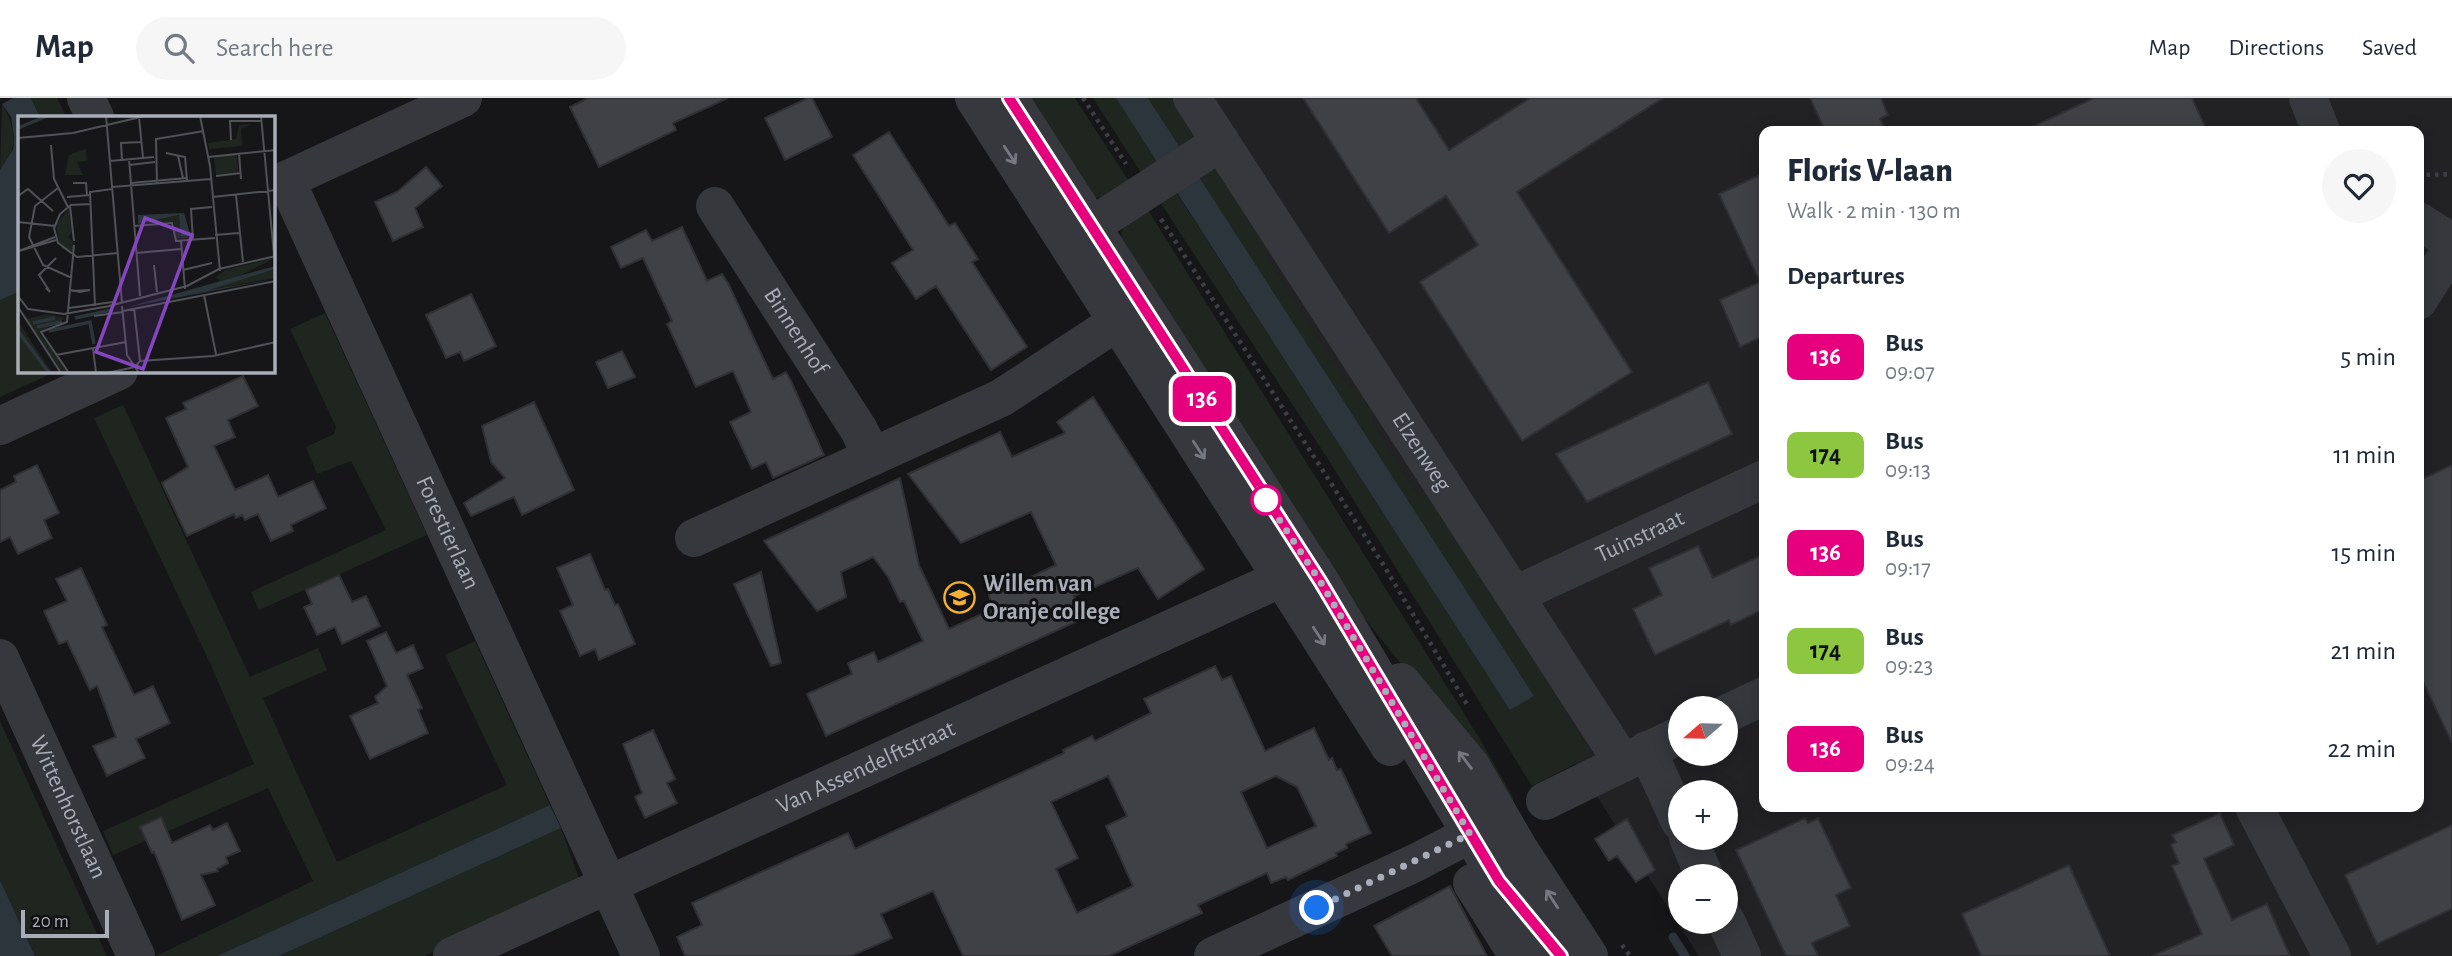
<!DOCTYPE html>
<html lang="en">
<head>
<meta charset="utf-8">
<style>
  :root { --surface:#fff; --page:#f6f6f7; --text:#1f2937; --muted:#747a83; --line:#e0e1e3 }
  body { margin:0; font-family:"Alegreya Sans",sans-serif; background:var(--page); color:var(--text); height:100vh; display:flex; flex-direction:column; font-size:26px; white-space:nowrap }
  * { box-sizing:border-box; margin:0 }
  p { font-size:23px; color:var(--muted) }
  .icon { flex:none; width:38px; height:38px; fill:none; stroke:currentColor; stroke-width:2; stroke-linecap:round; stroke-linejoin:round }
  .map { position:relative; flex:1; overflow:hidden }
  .sheet { position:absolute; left:1759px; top:28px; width:665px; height:686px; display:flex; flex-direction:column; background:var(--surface); border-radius:14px; box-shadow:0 4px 18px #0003 }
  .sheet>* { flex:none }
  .badge { padding:0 14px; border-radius:10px; font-size:24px; line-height:46px }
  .needle { width:46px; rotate:250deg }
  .tools { position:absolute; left:1668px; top:598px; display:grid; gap:14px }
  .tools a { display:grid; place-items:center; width:70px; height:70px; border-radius:50%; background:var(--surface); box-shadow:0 4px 18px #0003; font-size:35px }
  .scale { position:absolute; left:21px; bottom:18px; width:88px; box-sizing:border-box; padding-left:7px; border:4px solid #a8adb8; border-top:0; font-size:19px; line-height:24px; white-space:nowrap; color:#a8adb8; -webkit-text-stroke:5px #111113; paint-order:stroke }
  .you { position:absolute; width:35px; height:35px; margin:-18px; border:5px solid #fff; border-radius:50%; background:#1a73e8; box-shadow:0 0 0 10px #1a73e833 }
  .map>.badge { position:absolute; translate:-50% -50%; box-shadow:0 0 0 4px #fff }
  h2 { padding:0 28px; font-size:26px; line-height:63px }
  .round { display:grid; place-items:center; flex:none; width:74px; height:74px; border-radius:37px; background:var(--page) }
  .headline { display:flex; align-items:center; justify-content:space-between; height:119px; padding:0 28px }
  h1 { font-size:33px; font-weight:800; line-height:52px }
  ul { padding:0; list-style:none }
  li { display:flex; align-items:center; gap:21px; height:98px; padding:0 28px }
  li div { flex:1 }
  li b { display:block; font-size:26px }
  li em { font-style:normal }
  li .badge { min-width:77px; font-weight:700; text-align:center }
  header { display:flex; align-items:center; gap:42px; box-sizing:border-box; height:98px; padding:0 35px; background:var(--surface); border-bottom:2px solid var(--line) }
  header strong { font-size:33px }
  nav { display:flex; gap:38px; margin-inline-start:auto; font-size:24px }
  .search { width:490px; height:63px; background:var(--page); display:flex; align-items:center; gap:18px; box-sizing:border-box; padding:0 24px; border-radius:38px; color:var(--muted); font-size:26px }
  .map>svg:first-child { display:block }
</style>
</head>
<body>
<header>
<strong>Map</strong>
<div class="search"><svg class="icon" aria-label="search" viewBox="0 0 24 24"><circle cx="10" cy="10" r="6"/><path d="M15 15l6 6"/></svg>Search here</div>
<nav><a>Map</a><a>Directions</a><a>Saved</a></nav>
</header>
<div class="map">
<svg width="2452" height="858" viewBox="0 0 2452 858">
  <rect width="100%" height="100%" fill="#161618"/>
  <!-- built -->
  <path fill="#222225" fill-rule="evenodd" d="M1150,0h1302v858h-753zM1764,33h654v676h-654zM1680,611h46v45h-46zM1680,695h46v45h-46zM1680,779h46v45h-46z"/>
  <!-- green -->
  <path fill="#1e261f" d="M31,0h26l9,19h-26z
    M1027,0h48l55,85 -21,15 -16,-1z
    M1093,0h23l43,66 -16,12z
    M1148,0h25l19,29 -1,19 -9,5z
    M2,6c13,20 18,48 -2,66z
    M1204,70l18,3 46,72 -3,11 83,132 11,2 16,23 -3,11 46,74 13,-1 161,260 -60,31 -206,-330 -168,-257 16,-10 336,520 23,-13 -337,-523z
    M1146,109l334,532 34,60 -7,11 -23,-43 -140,-174 -224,-352 3,-15z
    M19,194v79h38l-57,26v-97z
    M325,215l102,222 -168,75 -8,-18 135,-62 -35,-69 -34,13 -11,-27 28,-13 2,-7 -46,-98z
    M123,307l127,272 68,-29 9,22 -64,28 74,164 170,-77 -62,-130 30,-14 75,164 -333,151h-61l157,-75 -45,-93 -155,67 -10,-24 151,-67 -45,-103 -115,-243z
    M0,623l107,235h-72l-35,-76z
    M561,730l20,56 -156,72h-146z"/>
  <!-- water -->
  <path fill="#2c353c" d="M13,0h18l9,19h-21v175l-19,8v-130l13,-20 1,-12 -3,-21 -9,-13z
    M1116,0h32l386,598 -24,14z
    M550,707l11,23 -282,128h-62z
    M0,782l35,76h-35z"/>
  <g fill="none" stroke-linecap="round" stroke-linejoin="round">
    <!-- stream -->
    <path stroke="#2c353c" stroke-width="9" d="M1673,839l12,19"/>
  </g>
  <!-- building -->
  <path fill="#404145" stroke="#303034" stroke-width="2" fill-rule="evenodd" d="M588,0h140l-55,25 3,7 -77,37 -29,-60z
    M808,0h4l20,39 -47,23 -20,-42z
    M1303,0h113l33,52 81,-52h133l-146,94 115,180 -110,69 -102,-159 58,-37 -32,-49 -57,37z
    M1810,0h71l7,17 -8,4 6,12h-61z
    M2094,0h98l15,33h-184z
    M889,34l60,94 6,-3 23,36 -6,3 55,85 -36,23 -55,-84 -20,13 -24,-36 21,-13 -60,-95z
    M426,69l16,19 -27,22 8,19 -30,14 -18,-39 22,-10z
    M1764,75v163l-24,11 -20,-47 40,-18 -41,-88z
    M682,129l25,54 15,-7 6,9 45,96 13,-7 5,9 33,74 -51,23 -7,-16 -14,7 -22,-47 21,-10 -18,-41 -37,16 -29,-63 5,-3 -29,-63 -22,10 -10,-21 35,-17 6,11z
    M471,196l25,52 -32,15 -4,-9 -14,6 -20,-43z
    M622,253l13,26 -27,11 -12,-26z
    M243,278l15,30 -30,14 7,17 -21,9 21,44 33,-15 10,22 35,-16 13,27 -35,17 2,6 -22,10 -13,-27 -13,6 -3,-5 -6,3 -2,-4 -47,22 -25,-53 26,-16 -22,-49 20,-9 -3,-6z
    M1708,284l24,52 -145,68 -31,-48z
    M1093,299l111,172 -46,30 -20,-31 -64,28 10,22 -258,118 -19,-42 45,-20 -4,-11 26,-11 4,10 45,-21 -19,-40 -4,1 -12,-25 -15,-20 -32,15 5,25 -29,14 -53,-70 136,-63 19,87 30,64 44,-20 -7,-24 23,-10 5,10 42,-20 -25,-53 -70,31 -53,-69 92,-42 12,25 53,-24 -8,-11z
    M534,304l40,88 -52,25 -8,-18 -43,19 -7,-13 41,-25 -14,-16 -9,-36z
    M37,367l22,48 -15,7 8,18 -34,16 -8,-17 -10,5v-52l16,-8 -2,-6z
    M2452,367v278l-34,-72v-190z
    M1698,448l15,32 51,-24v55l-33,16 -2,-5 -74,35 -22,-46 29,-14 -13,-27z
    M590,456l15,36 3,-1 7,16 3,-1 17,40 -36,16 -4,-11 -15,7 -20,-45 13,-6 -16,-37z
    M81,470l26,57 -5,2 32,68 19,-9 17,37 -34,16 9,19 -38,18 -14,-30 23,-9 -19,-51 -7,4 -23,-49 -8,3 -15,-33 23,-10 -11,-22z
    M761,474l20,91 -10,3 -37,-82z
    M339,477l13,27 14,-6 14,30 -38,18 -7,-17 -18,8 -13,-28 8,-3 -6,-14z
    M386,534l10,21 17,-8 10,23 -16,7 15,33 -4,2 10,23 -58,26 -20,-43 28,-13 -3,-6 12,-11 -20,-45z
    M1215,568l7,14 9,-4 34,75 49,-23 15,32 3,-2 5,12 4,-1 30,64 -25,11 1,4 -11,5 1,3 -49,24 -2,-3 -15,6 -4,-10 -69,32 4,8 -93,43h-146l-30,-65 -52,23 11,24 -41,18h-166l-8,-19 25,-12 -10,-22 156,-70 7,16 209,-96 -1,-3 29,-14 3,5 56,-28 -7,-14zM1108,678l19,40 -21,10 27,60 -56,27 -21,-44 22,-11 -27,-56zM1276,678l21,11 19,39 -49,22 -26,-56z
    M653,632l22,49 -8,4 10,20 -32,15 -10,-21 7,-4 -19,-49z
    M2220,715l14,32 -30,14 28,61 35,-16 23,52h-138l50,-22 -30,-68 7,-3 -8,-18 5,-3 -4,-7z
    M161,719l11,26 38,-18 3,5 14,-7 13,28 -14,6 2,6 -11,6 1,2 -17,4 14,30 -33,15 -28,-68 -2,1 -12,-26z
    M1805,720l3,5 10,-5 33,70 -15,7 14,31 -38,17 6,13h-32l-50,-106z
    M1627,721l28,51 -19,12 -19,-26 -8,5 -14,-22z
    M2452,727v84l-75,35 -32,-69z
    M2069,767l41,91h-129l-19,-42z
    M1450,788l37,70h-95l-18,-30z"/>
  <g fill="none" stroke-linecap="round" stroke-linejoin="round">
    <!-- path -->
    <path stroke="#3d3f44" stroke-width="4.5" stroke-dasharray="3.5 5" stroke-linecap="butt" d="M1083,0l43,66
      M2418,77l34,-1
      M1161,121l220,342 87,145
      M1622,847l8,11"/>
    <!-- minor -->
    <g stroke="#37383d" stroke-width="38">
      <path d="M86,0l9,19"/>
      <path d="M974,0l416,649"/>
      <path d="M1009,0l311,483 179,300 62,75"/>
      <path id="s1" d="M1192,0l431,665"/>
      <path d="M2308,0l13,33"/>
      <path id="s2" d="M286,82l355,776"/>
      <path d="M273,88l190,-88"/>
      <path id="s3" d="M715,108l144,224 13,27"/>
      <path d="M2418,123l34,21"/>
      <path d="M1090,129l131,-85"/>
      <path d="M2418,203l34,-53"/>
      <path d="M0,328l119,-55"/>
      <path d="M694,440l307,-140 116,-76"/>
      <path id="s4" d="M1515,497l249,-116"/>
      <path id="s5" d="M0,560l136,298"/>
      <path d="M1401,584l70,84 48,83 70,107"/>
      <path d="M1726,616l38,-18"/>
      <path d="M1647,652l33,72"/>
      <path d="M1545,703l135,-66"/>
      <path d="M2254,709l78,149"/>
      <path d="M1688,740l17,39"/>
      <path d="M1472,785l46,73"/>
      <path d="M1726,823l16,35"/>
      <path id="s6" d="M452,858l830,-378"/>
      <path d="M1213,858l202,-93 77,-40"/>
    </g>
  </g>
  <!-- one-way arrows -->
  <defs><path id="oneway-shaft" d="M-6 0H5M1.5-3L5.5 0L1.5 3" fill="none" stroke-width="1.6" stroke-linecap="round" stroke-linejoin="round" transform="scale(1.75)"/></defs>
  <g stroke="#757881">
    <use href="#oneway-shaft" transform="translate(1010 57) rotate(57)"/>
    <use href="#oneway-shaft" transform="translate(1199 352) rotate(57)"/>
    <use href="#oneway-shaft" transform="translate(1319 538) rotate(57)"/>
    <use href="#oneway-shaft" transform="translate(1465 662) rotate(-127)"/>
    <use href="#oneway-shaft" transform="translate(1552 801) rotate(-123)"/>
  </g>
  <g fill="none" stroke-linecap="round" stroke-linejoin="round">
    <defs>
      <path id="line" d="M1009,0l311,483 179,300 62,75"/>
    </defs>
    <!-- line casing -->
    <use href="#line" stroke="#fff" stroke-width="16"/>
    <!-- line -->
    <use href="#line" stroke="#e6007e" stroke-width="10"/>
    <!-- walk -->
    <path stroke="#a8adb8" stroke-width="7" stroke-dasharray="0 12.6" d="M1266,402l-7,-11 61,92 150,253 -153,74"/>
  </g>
  <!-- icons -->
  <defs>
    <symbol id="school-ring" viewBox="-11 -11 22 22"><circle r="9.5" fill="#111113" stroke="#f2b134" stroke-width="1.5"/><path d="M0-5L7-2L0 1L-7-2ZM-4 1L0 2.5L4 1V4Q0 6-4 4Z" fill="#f2b134"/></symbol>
  </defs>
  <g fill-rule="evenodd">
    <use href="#school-ring" x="942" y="482" width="35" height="35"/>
  </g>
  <!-- markers -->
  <circle fill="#fff" stroke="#e6007e" stroke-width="3.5" cx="1266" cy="402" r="14"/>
  <g text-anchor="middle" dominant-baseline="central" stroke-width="6" stroke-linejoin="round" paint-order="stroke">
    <!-- street labels -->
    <g font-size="24" fill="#a8adb8" stroke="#111113">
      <text stroke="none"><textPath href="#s3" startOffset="149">Binnenhof</textPath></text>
      <text stroke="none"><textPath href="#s1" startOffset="422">Elzenweg</textPath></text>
      <text stroke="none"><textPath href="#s2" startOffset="388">Forestierlaan</textPath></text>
      <text stroke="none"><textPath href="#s4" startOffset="138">Tuinstraat</textPath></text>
      <text stroke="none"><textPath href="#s6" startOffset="455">Van Assendelftstraat</textPath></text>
      <text stroke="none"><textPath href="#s5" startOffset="164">Wittenhorstlaan</textPath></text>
    </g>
    <!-- poi labels -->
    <g font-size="24" font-weight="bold" fill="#a8adb8" stroke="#111113" text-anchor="start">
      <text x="983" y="486">Willem van<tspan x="983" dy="28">Oranje college</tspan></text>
    </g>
  </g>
  <!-- overview -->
  <g transform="translate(18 18)">
    <rect width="257" height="257" fill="#161618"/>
    <path d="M233,8l-10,5 1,17 -33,3 -1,-6 28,-4 3,-14zM68,33l1,12 -10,1 6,13h-18l4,-20zM219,38l1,18 -22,3 -2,-18zM51,92l3,24 -4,5 6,6 -1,8 -9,-1 4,-6 -5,5 -3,-4 -4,-20zM162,99l1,21 10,2 -15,1 -3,-17 -33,2zM257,142l-42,21 -13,2 -4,-4 9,-7zM257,153v9l-66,12 4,-3zM29,198l19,4 -27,14 29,41h-5l-37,-54zM0,205l22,34 13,18h-34z" fill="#1e261f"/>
    <path d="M166,97l7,24 -10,-1 -2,-21 -41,9v-9zM257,150v3l-66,21 66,-11 -147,28z" fill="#2c353c"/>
    <path fill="none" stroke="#2c353c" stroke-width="3.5" d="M0,12l29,-12M57,202l37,-8M15,207l22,-5M19,211l25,-5M0,215l31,42M31,215l41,-9 4,22"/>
    <path fill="none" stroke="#505258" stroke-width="2" d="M88,0l16,187M182,0l10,50 10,105M243,0l13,139M121,1l4,41M0,22l55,-5 72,-17M213,24l-1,-19h32M33,29l3,34 14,28M148,37l19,4 2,23M221,37l2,26M160,40l5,22M190,41l68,-7M111,43l11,137M104,44l-1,-17 20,-1M92,45l44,-4M111,49l26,-3M198,60l25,-3M55,67h13l1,12M113,67l56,-5M139,68l-1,-45 48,-8M94,71l99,-8M40,72l-23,18 -6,31 14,28 29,13M218,79l7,67M0,80l10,-7 25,22M49,81l23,-2M195,81l63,-7M73,88l-20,1 -11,9 -6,14 4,15 19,14 41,-4M52,90l4,35M0,106l37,4M116,110l38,-3 4,18 39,-3M197,119l24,-2M37,121l-36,14 37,-11M175,124l-2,-31 21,-2M163,125l4,48M118,137l45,-4M136,149l3,27M165,154l29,-7M28,172l4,4 -11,-17 17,-17M53,174l9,2 10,-2 -18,1M186,179l12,59M0,180l10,13 36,5 46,-8M77,190l-5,-114 22,-3M91,190l78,-20 32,-17 57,-13M104,190l5,49 12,18M0,191l43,66M51,192l44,-6M116,192l6,53 -5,6M105,195l153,-30M76,200l29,-4M75,233l3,24M38,239l70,-13M122,245l73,-5 63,-14M51,257l-28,-41 26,-10 7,-77M89,257l28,-6"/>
    <path fill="#8446be" fill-opacity="0.15" stroke="#8446be" stroke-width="3.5" d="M127,102l47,17 -49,134 -47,-17z"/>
    <rect width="257" height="257" fill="none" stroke="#a8adb8" stroke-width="3.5"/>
  </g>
</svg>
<div class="tools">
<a><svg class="needle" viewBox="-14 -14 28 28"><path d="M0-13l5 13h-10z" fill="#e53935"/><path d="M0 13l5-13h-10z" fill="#747a83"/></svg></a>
<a>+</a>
<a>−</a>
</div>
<div class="scale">20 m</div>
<div class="you" style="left:1317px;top:810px"></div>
<b class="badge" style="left:1202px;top:301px;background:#e6007e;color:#fff">136</b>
<section class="sheet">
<div class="headline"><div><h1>Floris V-laan</h1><p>Walk · 2 min · 130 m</p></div><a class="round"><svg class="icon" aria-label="heart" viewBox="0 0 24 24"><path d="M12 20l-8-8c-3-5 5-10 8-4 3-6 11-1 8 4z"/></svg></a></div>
<h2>Departures</h2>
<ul>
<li><span class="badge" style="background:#e6007e;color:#fff">136</span><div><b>Bus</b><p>09:07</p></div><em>5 min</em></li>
<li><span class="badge" style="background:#8dc63f;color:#111">174</span><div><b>Bus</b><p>09:13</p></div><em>11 min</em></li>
<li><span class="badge" style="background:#e6007e;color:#fff">136</span><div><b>Bus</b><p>09:17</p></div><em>15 min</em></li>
<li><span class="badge" style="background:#8dc63f;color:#111">174</span><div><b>Bus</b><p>09:23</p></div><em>21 min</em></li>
<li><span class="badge" style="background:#e6007e;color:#fff">136</span><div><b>Bus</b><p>09:24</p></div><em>22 min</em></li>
</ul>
</section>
</div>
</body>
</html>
